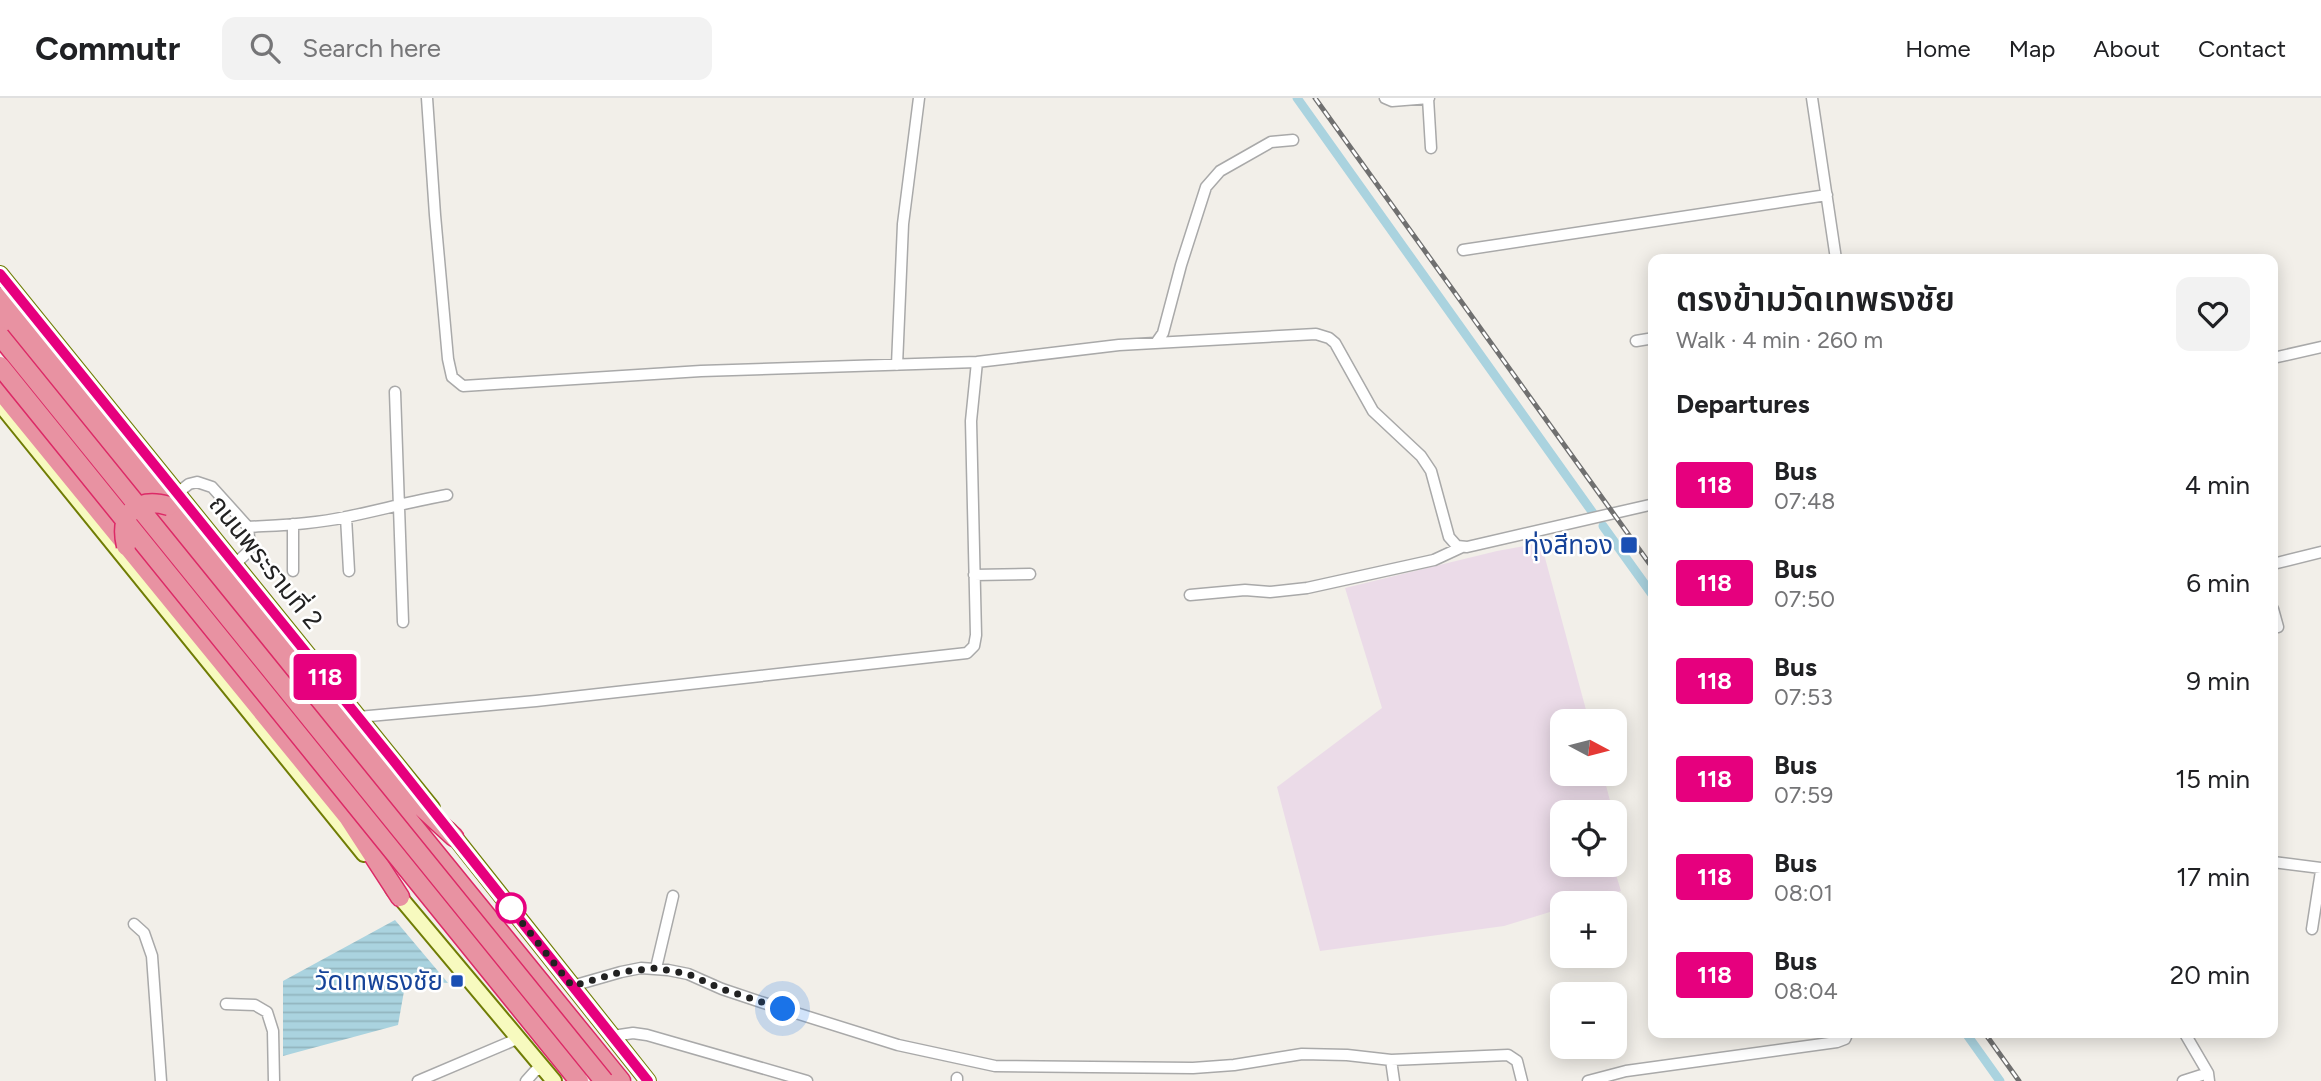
<!DOCTYPE html>
<html lang="en">
<head>
<meta charset="utf-8">
<style>
  :root { --surface:#fff; --page:#f2f2f2; --text:#202124; --muted:#757577; --line:#e0e0e0 }
  body { margin:0; font-family:Figtree,"Noto Sans Thai",sans-serif; background:var(--page); color:var(--text); height:100vh; display:flex; flex-direction:column; font-size:26px; white-space:nowrap }
  * { box-sizing:border-box; margin:0 }
  p { font-size:23px; color:var(--muted) }
  .icon { flex:none; width:38px; height:38px; fill:none; stroke:currentColor; stroke-width:2; stroke-linecap:round; stroke-linejoin:round }
  .map { position:relative; flex:1; overflow:hidden }
  .details { position:absolute; left:1648px; top:156px; width:630px; height:784px; display:flex; flex-direction:column; background:var(--surface); border-radius:14px; box-shadow:0 4px 18px #0003 }
  .details>* { flex:none }
  .badge { padding:0 14px; border-radius:5px; font-size:24px; line-height:46px }
  .needle { width:46px; rotate:97deg }
  .buttons { position:absolute; left:1550px; top:611px; display:grid; gap:14px }
  .buttons a { display:grid; place-items:center; width:77px; height:77px; border-radius:14px; background:var(--surface); box-shadow:0 4px 18px #0003; font-size:35px }
  .you { position:absolute; width:35px; height:35px; margin:-18px; border:5px solid #fff; border-radius:50%; background:#1a73e8; box-shadow:0 0 0 10px #1a73e833 }
  .map>.badge { position:absolute; translate:-50% -50%; box-shadow:0 0 0 4px #fff }
  h2 { padding:0 28px; font-size:26px; line-height:63px }
  .round { display:grid; place-items:center; flex:none; width:74px; height:74px; border-radius:14px; background:var(--page) }
  .headline { display:flex; align-items:center; justify-content:space-between; height:119px; padding:0 28px }
  h1 { font-size:33px; font-weight:600; line-height:52px }
  ul { padding:0; list-style:none }
  li { display:flex; align-items:center; gap:21px; height:98px; padding:0 28px }
  li div { flex:1 }
  li b { display:block; font-size:26px }
  li em { font-style:normal }
  li .badge { min-width:77px; font-weight:700; text-align:center }
  header { display:flex; align-items:center; gap:42px; box-sizing:border-box; height:98px; padding:0 35px; background:var(--surface); border-bottom:2px solid var(--line) }
  header strong { font-size:33px }
  nav { display:flex; gap:38px; margin-inline-start:auto; font-size:24px }
  .search { width:490px; height:63px; background:var(--page); display:flex; align-items:center; gap:18px; box-sizing:border-box; padding:0 24px; border-radius:14px; color:var(--muted); font-size:26px }
  .map>svg:first-child { display:block }
</style>
</head>
<body>
<header>
<strong>Commutr</strong>
<div class="search"><svg class="icon" aria-label="search" viewBox="0 0 24 24"><circle cx="10" cy="10" r="6"/><path d="M15 15l6 6"/></svg>Search here</div>
<nav><a>Home</a><a>Map</a><a>About</a><a>Contact</a></nav>
</header>
<div class="map">
<svg width="2321" height="983" viewBox="0 0 2321 983">
  <defs>
    <pattern id="water-rules" width="6" height="5" patternUnits="userSpaceOnUse" patternTransform="scale(1.75)"><rect width="6" height="5" fill="#aad3df"/><path d="M0 2.5h6" fill="none" stroke="#92b5bf"/></pattern>
  </defs>
  <rect width="100%" height="100%" fill="#f2efe9"/>
  <!-- industrial -->
  <path fill="#ebdbe8" d="M1541,445l48,178h-26v53h40l10,38h-50v52l50,1 8,26 -40,12h-18v5l-59,18 -184,25 -43,-164 105,-79 -37,-120 152,-37z"/>
  <!-- water -->
  <path fill="url(#water-rules)" d="M395,822l53,63 -42,-3 -8,45 -115,31v-75z"/>
  <g fill="none" stroke-linecap="round" stroke-linejoin="round">
    <!-- canal -->
    <path stroke="#aad3df" stroke-width="9" d="M1297,0l296,415
      M1603,428l51,71
      M1965,934l35,49"/>
    <defs>
      <path id="street" d="M427,0l8,117 13,144 4,18 11,9 238,-15 276,-9 142,-17 197,-11 13,4 6,5 38,68 48,45 10,15 18,66 8,9 10,1 187,-43
        M1385,0l7,3 37,-3
        M1428,0l3,50
        M1812,0l24,161
        M1463,152l364,-55
        M1636,243l18,-3
        M1156,245l7,-10 18,-68 25,-78 14,-16 51,-29 22,-2
        M2273,260l48,-11
        M897,267l6,-141 16,-126
        M395,294l8,230
        M176,396l13,-10 8,-2 15,5 36,40 2,20 -2,5 -14,13
        M346,419l3,54
        M248,429c32,-2 66,-3 98,-10 34,-7 67,-16 101,-22
        M2273,466l48,-12
        M293,473v-47
        M974,477l56,-1
        M1190,497l55,-5 25,2 37,-4 127,-28 28,-13
        M2273,511l5,18
        M358,619l178,-16 431,-48 7,-7 2,-11 -5,-214 6,-59
        M2273,764l48,6
        M134,826l10,9 8,23 9,125
        M2312,831l9,-58
        M656,870l17,-72
        M572,888l49,-14 20,-4 27,2 20,4 34,15 42,14 134,42 97,21 198,2 41,-3 68,-11 45,1 44,5 3,21
        M226,906l29,1 12,7 6,19 1,50
        M2184,934l24,41 1,8
        M613,938l20,-3 14,2 160,46
        M1391,962l117,-5 9,6 5,20
        M418,983l99,-42
        M526,983l9,-10 8,-3
        M957,983v-3
        M1588,983l38,-10 211,-29 8,-3 3,-7
        M2183,983l25,-8"/>
      <path id="secondary" d="M0,176l432,534
        M0,306l364,450
        M449,732l199,251
        M393,791l161,192"/>
      <path id="highway" d="M0,199l393,484 61,56
        M0,219l621,764
        M0,292l348,427 52,80"/>
    </defs>
    <!-- street casing -->
    <use href="#street" stroke="#a9a9a9" stroke-width="13"/>
    <!-- secondary casing -->
    <use href="#secondary" stroke="#707d05" stroke-width="18"/>
    <!-- highway casing -->
    <use href="#highway" stroke="#dc2a67" stroke-width="21"/>
    <!-- street -->
    <use href="#street" stroke="#fff" stroke-width="10"/>
    <!-- secondary -->
    <use href="#secondary" stroke="#f7fabf" stroke-width="14"/>
    <!-- highway -->
    <use href="#highway" stroke="#e892a2" stroke-width="18"/>
    <defs>
      <path id="rail" d="M1315,0l339,472
        M1984,934l35,49"/>
    </defs>
    <!-- rail casing -->
    <use href="#rail" stroke="#707070" stroke-width="5"/>
    <!-- rail -->
    <use href="#rail" stroke="#fff" stroke-width="2.5" stroke-dasharray="8" stroke-linecap="butt"/>
    <defs>
      <path id="highway-bridge" d="M0,238l604,745
        M0,268l579,715
        M126,448c-8,-34 12,-49 43,-40"/>
    </defs>
    <!-- highway-bridge casing -->
    <use href="#highway-bridge" stroke="#dc2a67" stroke-width="21" stroke-linecap="butt"/>
    <!-- highway-bridge -->
    <use href="#highway-bridge" stroke="#e892a2" stroke-width="18"/>
  </g>
  <g fill="none" stroke-linecap="round" stroke-linejoin="round">
    <defs>
      <path id="line" d="M0,176l397,491 251,316"/>
    </defs>
    <!-- line casing -->
    <use href="#line" stroke="#fff" stroke-width="16"/>
    <!-- line -->
    <use href="#line" stroke="#e6007e" stroke-width="10"/>
    <!-- walk -->
    <path stroke="#222" stroke-width="7" stroke-dasharray="0 12.6" d="M511,810l-6,-7 67,85 49,-14 35,-4 32,6 34,15 61,20"/>
  </g>
  <!-- markers -->
  <g fill="#1a4fb4" stroke="#fff" stroke-width="2.5">
    <rect x="1620" y="438" width="18" height="18" rx="3.5"/>
    <rect x="450" y="876" width="14" height="14" rx="3.5"/>
  </g>
  <circle fill="#fff" stroke="#e6007e" stroke-width="3.5" cx="511" cy="810" r="14"/>
  <g text-anchor="middle" dominant-baseline="central" stroke-width="5" stroke-linejoin="round" paint-order="stroke">
    <!-- transit labels -->
    <g font-size="26" fill="#164399" stroke="#fff" text-anchor="end">
      <text x="1613" y="447">ทุ่งสีทอง</text>
      <text x="443" y="883">วัดเทพธงชัย</text>
    </g>
    <!-- street labels -->
    <g font-size="26" fill="#222" stroke="#fff">
      <text transform="translate(266 464) rotate(51)">ถนนพระรามที่ 2</text>
    </g>
  </g>
</svg>
<div class="buttons">
<a><svg class="needle" viewBox="-14 -14 28 28"><path d="M0-13l5 13h-10z" fill="#e53935"/><path d="M0 13l5-13h-10z" fill="#757577"/></svg></a>
<a><svg class="icon" aria-label="locate" viewBox="0 0 24 24"><circle cx="12" cy="12" r="6"/><path d="M12 2v4M12 18v4M2 12h4M18 12h4"/></svg></a>
<a>+</a>
<a>−</a>
</div>
<div class="you" style="left:783px;top:911px"></div>
<b class="badge" style="left:325px;top:579px;background:#e6007e;color:#fff">118</b>
<section class="details">
<div class="headline"><div><h1>ตรงข้ามวัดเทพธงชัย</h1><p>Walk · 4 min · 260 m</p></div><a class="round"><svg class="icon" aria-label="heart" viewBox="0 0 24 24"><path d="M12 20l-8-8c-3-5 5-10 8-4 3-6 11-1 8 4z"/></svg></a></div>
<h2>Departures</h2>
<ul>
<li><span class="badge" style="background:#e6007e;color:#fff">118</span><div><b>Bus</b><p>07:48</p></div><em>4 min</em></li>
<li><span class="badge" style="background:#e6007e;color:#fff">118</span><div><b>Bus</b><p>07:50</p></div><em>6 min</em></li>
<li><span class="badge" style="background:#e6007e;color:#fff">118</span><div><b>Bus</b><p>07:53</p></div><em>9 min</em></li>
<li><span class="badge" style="background:#e6007e;color:#fff">118</span><div><b>Bus</b><p>07:59</p></div><em>15 min</em></li>
<li><span class="badge" style="background:#e6007e;color:#fff">118</span><div><b>Bus</b><p>08:01</p></div><em>17 min</em></li>
<li><span class="badge" style="background:#e6007e;color:#fff">118</span><div><b>Bus</b><p>08:04</p></div><em>20 min</em></li>
</ul>
</section>
</div>
</body>
</html>
